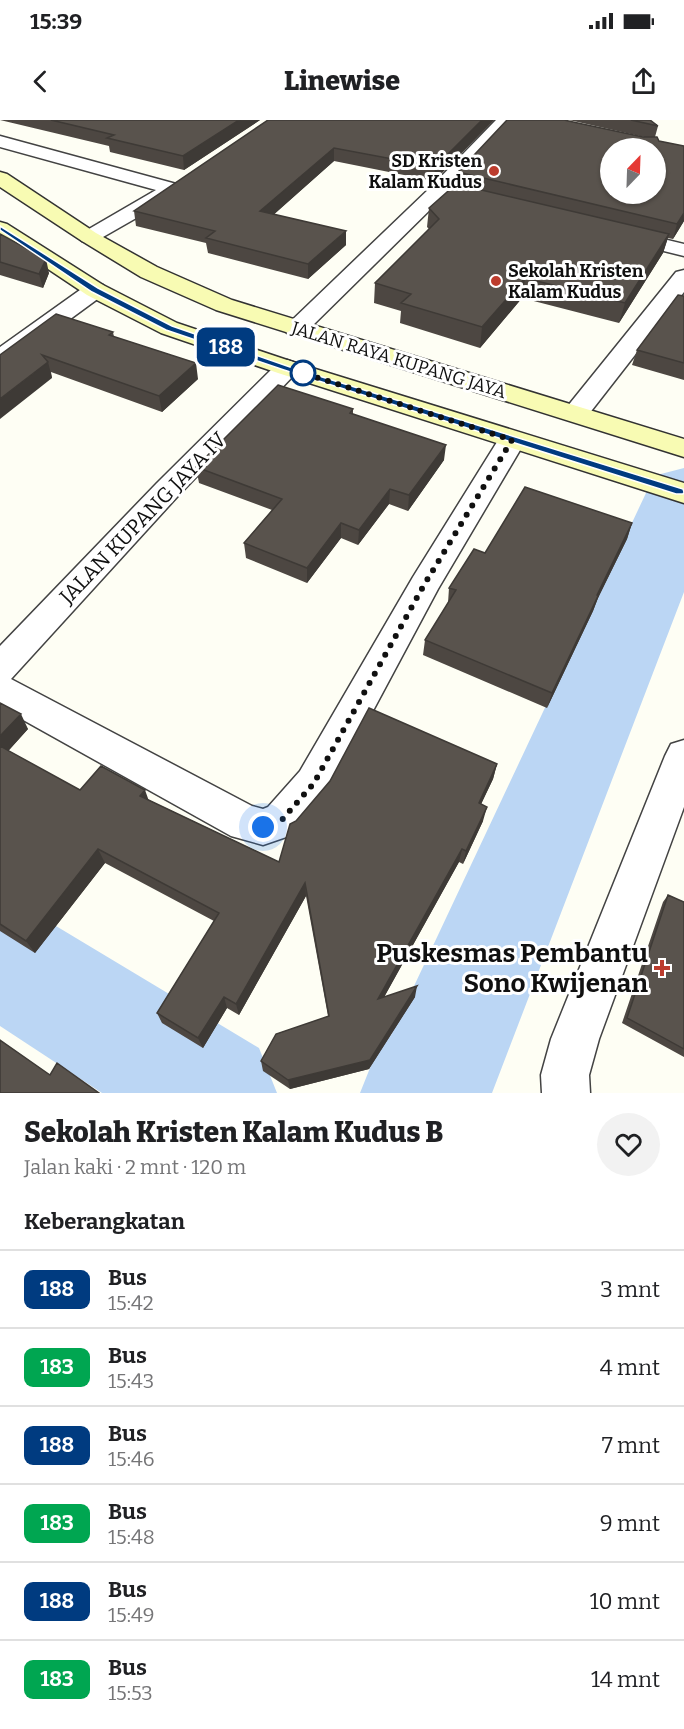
<!DOCTYPE html>
<html lang="id">
<head>
<meta charset="utf-8">
<style>
  :root { --surface:#fff; --page:#f2f2f2; --text:#202124; --muted:#757577; --line:#e0e0e0 }
  body { margin:0; font-family:Bitter,serif; background:var(--page); color:var(--text); height:100vh; display:flex; flex-direction:column; font-size:22px; white-space:nowrap }
  * { box-sizing:border-box; margin:0 }
  p { font-size:20px; color:var(--muted) }
  .icon { flex:none; width:33px; height:33px; fill:none; stroke:currentColor; stroke-width:2; stroke-linecap:round; stroke-linejoin:round }
  .map { position:relative; height:973px; overflow:hidden }
  .drawer { display:flex; flex-direction:column; background:var(--surface); flex:1 }
  .drawer>* { flex:none }
  .badge { padding:0 12px; border-radius:9px; font-size:21px; line-height:39px }
  .needle { width:39px; rotate:23deg }
  .tools { position:absolute; left:600px; top:18px; display:grid; gap:12px }
  .tools a { display:grid; place-items:center; width:66px; height:66px; border-radius:50%; background:var(--surface); box-shadow:0 2px 4px #0004; font-size:30px }
  .you { position:absolute; width:30px; height:30px; margin:-15px; border:4px solid #fff; border-radius:50%; background:#1a73e8; box-shadow:0 0 0 9px #1a73e833 }
  .map>.badge { position:absolute; translate:-50% -50%; box-shadow:0 0 0 3px #fff }
  h2 { padding:0 24px; font-size:22px; line-height:54px }
  .round { display:grid; place-items:center; flex:none; width:63px; height:63px; border-radius:32px; background:var(--page) }
  .headline { display:flex; align-items:center; justify-content:space-between; height:102px; padding:0 24px }
  h1 { font-size:28px; font-weight:800; line-height:45px }
  ul { padding:0; list-style:none }
  li { display:flex; align-items:center; gap:18px; height:78px; padding:0 24px; border-top:2px solid var(--line) }
  li div { flex:1 }
  li b { display:block; font-size:22px }
  li em { font-style:normal }
  li .badge { min-width:66px; font-weight:700; text-align:center }
  .status { display:flex; justify-content:space-between; align-items:center; height:42px; padding:0 30px; background:var(--surface); direction:ltr }
  .status svg { height:16px; fill:currentColor }
  header { display:flex; justify-content:space-between; align-items:center; height:78px; padding:0 24px; background:var(--surface); font-size:27px; font-weight:800 }
  .map>svg:first-child { display:block }
</style>
</head>
<body>
<div class="status"><b>15:39</b><svg viewBox="0 0 49 12"><path d="M0 12V9h3v3zM5 12V6h3v6zM10 12V3h3v9zM15 12V0h3v12zM26 1h20v11H26zM47 4h2v5h-2z"/></svg></div>
<header><svg class="icon" aria-label="back" viewBox="0 0 24 24"><path d="M15 5l-7 7 7 7"/></svg>Linewise<svg class="icon" aria-label="share" viewBox="0 0 24 24"><path d="M12 15V3M7 8l5-5 5 5M5 13v7h14v-7"/></svg></header>
<div class="map">
<svg width="684" height="973" viewBox="0 0 684 973">
  <rect width="100%" height="100%" fill="#fefef4"/>
  <g fill="none" stroke-linecap="round" stroke-linejoin="round">
    <!-- river -->
    <path fill="#bbd6f4" fill-rule="evenodd" d="M684,348v124l-192,501h-132l18,-45 13,-13 255,-542 11,-18z
      M0,780l41,17 218,131 18,45h-175l-102,-67z"/>
    <defs>
      <path id="street" d="M496,0h19l-70,75 -141,139 -8,2 -8,-2 -4,-5 4,-5 143,-137z
        M0,16l180,49 3,4 -3,4 -84,48 -7,2 -7,-2 -3,-4 3,-4 74,-43 -156,-43z
        M622,109l62,15v12l-69,-17 -3,-4 3,-4z
        M684,150v22l-99,127 -9,2 -9,-2 -4,-6 4,-6 109,-135z
        M95,163l8,2 3,5 -3,5 -94,69 -9,2v-19l87,-62z
        M287,240l9,3 4,5 -4,5 -119,124 -166,182 241,127 11,3 5,-2 32,-36 113,-194 89,-143 10,-3 10,3 4,6 -88,149 -110,206 -33,39 -32,11 -32,-9 -231,-129v-61l157,-163 121,-120z
        M684,620v67l-85,232 -10,36 1,18h-48l-1,-18 10,-36 114,-283 6,-12z"/>
      <path id="secondary" d="M0,52l7,2 89,59 61,34 75,33 452,139v18l-468,-147 -75,-33 -59,-36 -82,-54z
        M0,102l7,2 96,61 74,38 119,40 388,120v20l-406,-130 -117,-40 -74,-38 -87,-58z"/>
    </defs>
    <!-- street casing -->
    <use href="#street" stroke="#434343" stroke-width="3"/>
    <!-- secondary casing -->
    <use href="#secondary" stroke="#323232" stroke-width="3"/>
    <!-- street -->
    <use href="#street" fill="#fff" fill-rule="evenodd"/>
    <!-- secondary -->
    <use href="#secondary" fill="#f8fbb3" fill-rule="evenodd"/>
  </g>
  <!-- wall -->
  <path fill="#4d4742" d="M0,0h260l-76,50 -74,-18 -1,-6z
    M268,0h226l-60,61 -100,-20 -60,53 72,31 -38,34 -100,-26 -2,-10 -70,-17 -2,-15z
    M569,0h81l8,6 -3,11 29,84 -11,18 -5,-1 -5,15 -44,70 -97,-25 -42,50 -80,-25 1,-12 -27,-8 1,-20 54,-54 -2,-2 2,-19 27,-23 2,-13 186,-35z
    M0,114l49,39 -6,15 -43,-13z
    M684,176v84l-52,-15 5,-15z
    M113,212l1,5 84,42 -36,33 -111,-40 1,6 -52,-23z
    M353,289v5l91,46 -36,51 -19,-7 -31,41 -17,-7 -34,45 -61,-25 -2,-15 28,-33 -73,-27 -3,-16z
    M632,403l-5,16 -29,59 -5,13 -46,97 -124,-53 2,-15 23,-37 1,-15 36,-35z
    M0,583l28,26 -20,22 72,39 69,10 130,62 218,-98 -4,15 -12,25 2,17 -20,43 -4,-2 -75,135h31l-46,72 -79,20 -27,-18 -2,-10 67,-45 -22,-120 -67,119 -12,-7 -24,40 -41,-25 -5,-10 57,-92 -109,-58 -70,90 -35,-22z
    M668,775l16,7v155l-62,-34 41,-121z"/>
  <!-- shaded-wall -->
  <path fill="#3e3a36" d="M239,0h21l-76,50 -1,-14z
    M482,0h12l-60,61 1,-14z
    M334,28v13l-73,65 -1,-15z
    M684,93v8l-11,18 4,-15z
    M346,111v14l-38,34v-15z
    M669,114l-6,19 -44,70 6,-20z
    M46,139l3,14 -6,15 -4,-14z
    M525,158l-3,20 -42,50 2,-21z
    M48,242l4,16 -52,41v-20z
    M196,243l2,16 -36,33 -3,-16z
    M446,325l-2,15 -36,51 1,-16z
    M390,369l-1,15 -31,41 1,-15z
    M341,403v15l-34,45v-15z
    M632,403l-5,16 -29,59 -5,13 -46,97 5,-15 45,-98z
    M21,594l7,15 -26,29 -2,-4v-18z
    M497,644l-4,15 -18,38 4,-14z
    M145,670l5,14 -10,-8z
    M487,687l-4,14 -20,43 3,-13z
    M98,729l7,14 -70,90 -9,-12z
    M462,729l-3,13 -82,148 1,-11z
    M305,763l1,13 -67,119 -3,-11z
    M417,866l-2,11 -46,72 -79,20 -2,-9z
    M224,877l3,11 -24,40 -5,-10z"/>
  <!-- building -->
  <path fill="#59534d" stroke="#3e3a36" stroke-width="1.5" fill-rule="evenodd" d="M51,0h188l-56,36 -76,-18 7,-3z
    M268,0h214l-47,47 -101,-19 -74,63 86,20 -38,33 -102,-26 9,-7 -81,-20z
    M507,0h57l79,17h14l2,4 25,5v67l-7,11 -219,-52zM610,28h46v46h-46z
    M631,0h19l8,6z
    M456,64l213,50 -44,69 -100,-25 -43,49 -81,-24 10,-9 -36,-11 64,-64 -10,-11z
    M0,114l46,25 -7,15 -39,-12z
    M678,175l6,1v67l-47,-13z
    M56,194l57,18 -4,3 87,28 -37,33 -117,-41 6,7 -48,37v-44z
    M278,265l75,24 -3,4 96,32 -37,50 -19,-6 -31,41 -18,-7 -34,45 -63,-25 38,-44 -86,-32z
    M525,367l107,36 -35,72 1,1 -46,97 -127,-53 31,-50 -7,-2 25,-39 11,4z
    M0,583l21,11 -21,22z
    M369,588l128,56 -18,39 8,4 -21,44 -4,-2 -84,150 39,-13 -47,74 -82,20 -27,-19 15,-27 53,-18 -24,-133 -69,121 -12,-7 -26,41 -41,-25 62,-100 -121,-64 -72,92 -26,-17v-178l80,44 21,-24 44,24 -5,6 139,66 11,-38 6,-3 34,-40z
    M668,775l16,7v147l-57,-31z
    M0,920l50,35 7,-12 42,30h-99z"/>
  <!-- line -->
  <path fill="#003b80" stroke="#fff" stroke-width="1.5" d="M0,106l98,62 74,38 118,41 393,122 1,3 -1,2h-7l-392,-124 -118,-40 -74,-38 -92,-62z"/>
  <g fill="none" stroke-linecap="round" stroke-linejoin="round">
    <!-- walk -->
    <path stroke="#101010" stroke-width="6" stroke-dasharray="0 10.8" d="M263,707l18,-6 33,-38 110,-198 88,-145 -209,-67"/>
  </g>
  <!-- markers -->
  <g fill="#bc3c2d" stroke="#fff" stroke-width="2">
    <circle cx="494" cy="51" r="6"/>
    <circle cx="496" cy="161" r="6"/>
    <path d="M659 839h6v6h6v6h-6v6h-6v-6h-6v-6h6z"/>
  </g>
  <circle fill="#fff" stroke="#003b80" stroke-width="3" cx="303" cy="253" r="12"/>
  <g text-anchor="middle" dominant-baseline="central" stroke-width="6" stroke-linejoin="round" paint-order="stroke">
    <!-- far-poi labels -->
    <g font-size="18" font-weight="bold" fill="#101010" stroke="#fff" text-anchor="end">
      <text x="482" y="41">SD Kristen<tspan x="482" dy="21">Kalam Kudus</tspan></text>
      <text x="508" y="151" text-anchor="start">Sekolah Kristen<tspan x="508" dy="21">Kalam Kudus</tspan></text>
    </g>
    <!-- far-street labels -->
    <g font-size="18" fill="#101010" stroke="#fff">
      <text transform="translate(399 240) rotate(17)">JALAN RAYA KUPANG JAYA</text>
    </g>
    <!-- street labels -->
    <g font-size="21" fill="#101010" stroke="#fff">
      <text transform="translate(143 398) rotate(-46)">JALAN KUPANG JAYA IV</text>
    </g>
    <!-- near-poi labels -->
    <g font-size="26" font-weight="bold" fill="#101010" stroke="#fff" text-anchor="end">
      <text x="648" y="833">Puskesmas Pembantu<tspan x="648" dy="30">Sono Kwijenan</tspan></text>
    </g>
  </g>
</svg>
<div class="tools">
<a><svg class="needle" viewBox="-14 -14 28 28"><path d="M0-13l5 13h-10z" fill="#e53935"/><path d="M0 13l5-13h-10z" fill="#757577"/></svg></a>
</div>
<div class="you" style="left:263px;top:707px"></div>
<b class="badge" style="left:226px;top:227px;background:#003b80;color:#fff">188</b>
</div>
<section class="drawer">
<div class="headline"><div><h1>Sekolah Kristen Kalam Kudus B</h1><p>Jalan kaki · 2 mnt · 120 m</p></div><a class="round"><svg class="icon" aria-label="heart" viewBox="0 0 24 24"><path d="M12 20l-8-8c-3-5 5-10 8-4 3-6 11-1 8 4z"/></svg></a></div>
<h2>Keberangkatan</h2>
<ul>
<li><span class="badge" style="background:#003b80;color:#fff">188</span><div><b>Bus</b><p>15:42</p></div><em>3 mnt</em></li>
<li><span class="badge" style="background:#00a651;color:#fff">183</span><div><b>Bus</b><p>15:43</p></div><em>4 mnt</em></li>
<li><span class="badge" style="background:#003b80;color:#fff">188</span><div><b>Bus</b><p>15:46</p></div><em>7 mnt</em></li>
<li><span class="badge" style="background:#00a651;color:#fff">183</span><div><b>Bus</b><p>15:48</p></div><em>9 mnt</em></li>
<li><span class="badge" style="background:#003b80;color:#fff">188</span><div><b>Bus</b><p>15:49</p></div><em>10 mnt</em></li>
<li><span class="badge" style="background:#00a651;color:#fff">183</span><div><b>Bus</b><p>15:53</p></div><em>14 mnt</em></li>
</ul>
</section>
</body>
</html>
